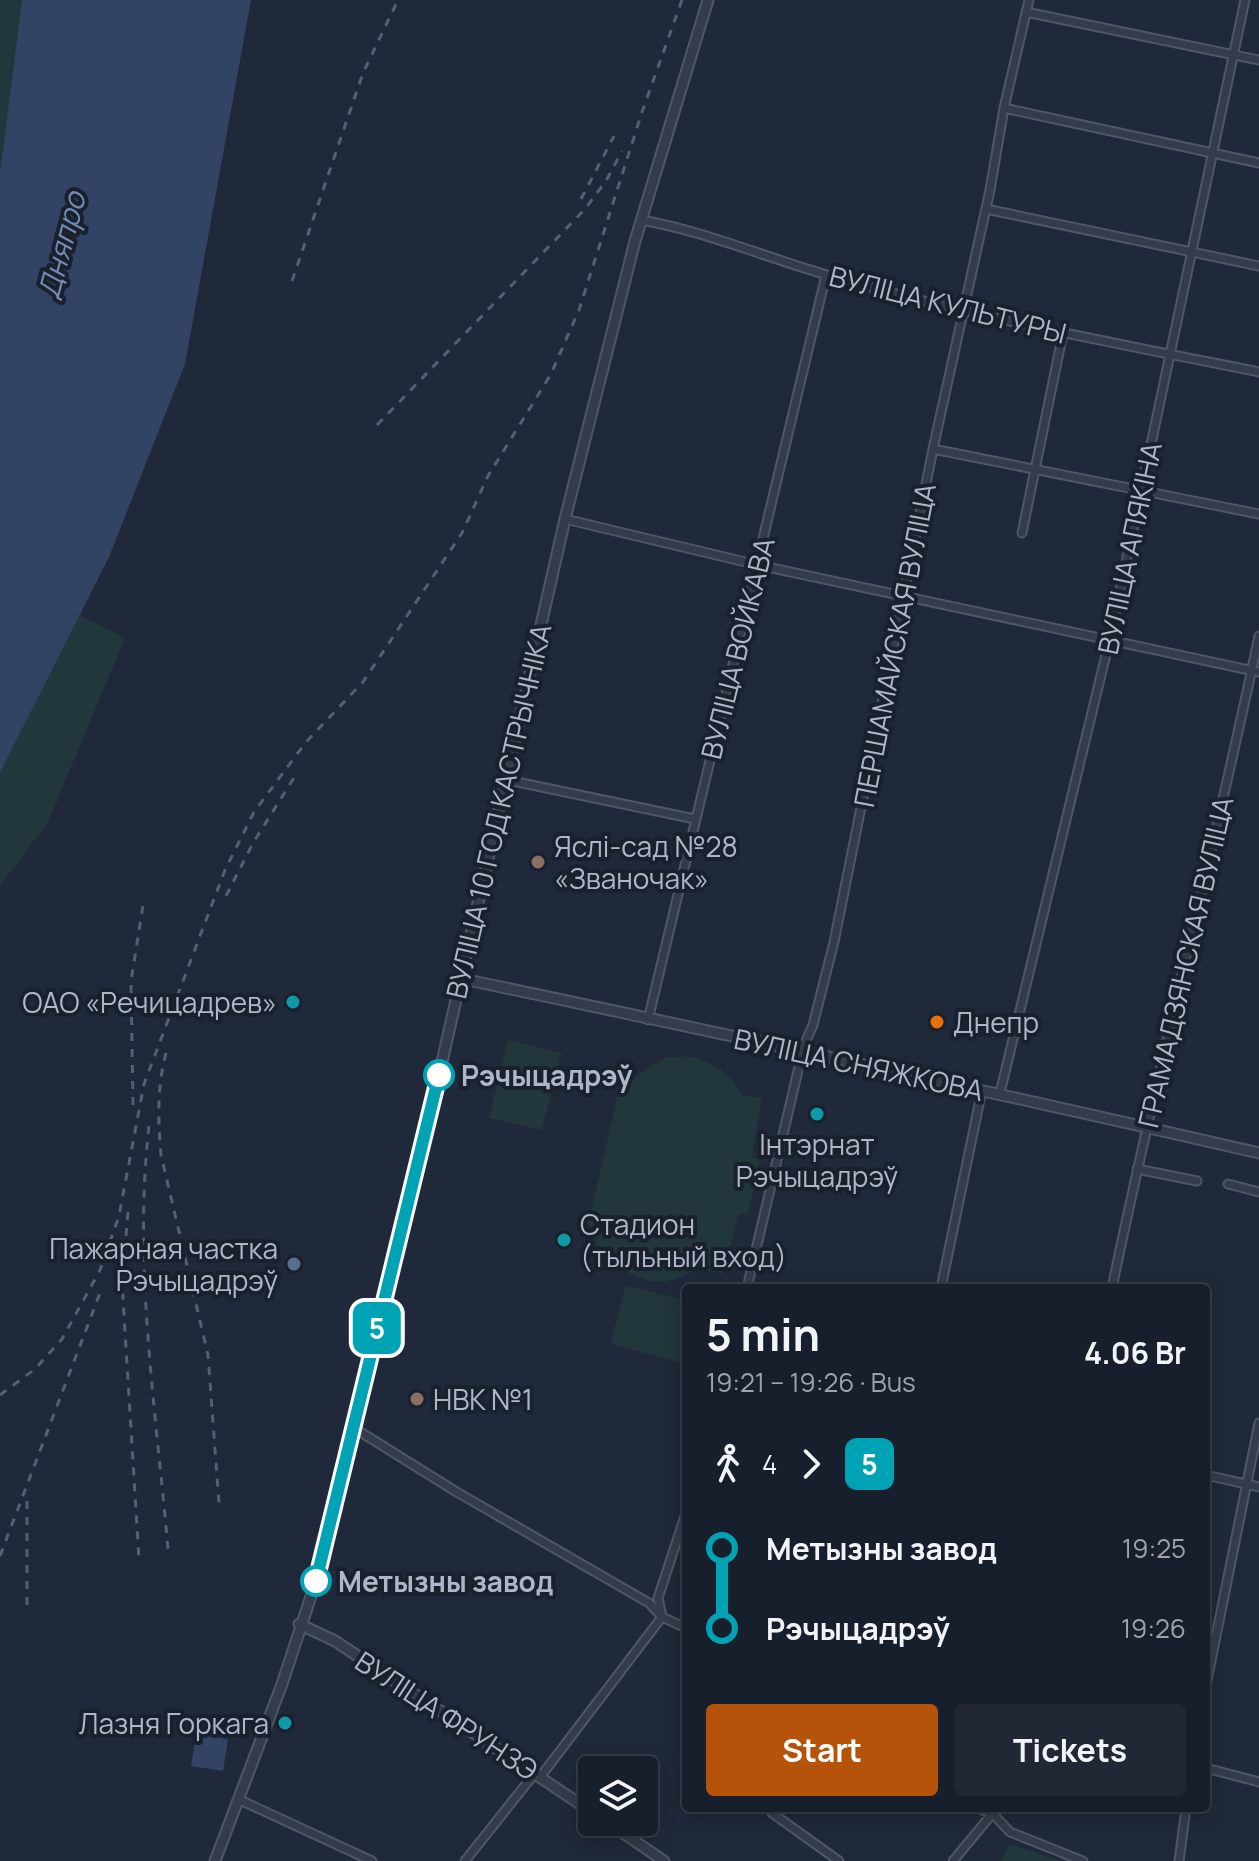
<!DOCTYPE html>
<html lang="en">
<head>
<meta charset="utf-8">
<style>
  :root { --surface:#181f2c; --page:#212734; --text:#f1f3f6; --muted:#9fa2a9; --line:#363d48; --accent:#b45309 }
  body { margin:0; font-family:Manrope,sans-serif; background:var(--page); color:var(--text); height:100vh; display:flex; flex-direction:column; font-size:30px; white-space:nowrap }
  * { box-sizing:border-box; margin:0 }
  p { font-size:26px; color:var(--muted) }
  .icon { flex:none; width:44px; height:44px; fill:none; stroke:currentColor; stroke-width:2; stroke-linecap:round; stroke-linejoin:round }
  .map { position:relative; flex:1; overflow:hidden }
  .drawer { position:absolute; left:682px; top:1284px; width:528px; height:528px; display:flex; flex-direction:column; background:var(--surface); border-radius:8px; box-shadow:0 4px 20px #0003,0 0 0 2px var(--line) }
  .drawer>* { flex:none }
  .badge { padding:0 16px; border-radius:12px; font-size:28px; line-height:52px }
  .buttons { position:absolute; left:578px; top:1756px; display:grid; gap:16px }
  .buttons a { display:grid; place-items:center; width:80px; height:80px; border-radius:8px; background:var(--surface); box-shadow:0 4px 20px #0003,0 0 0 2px var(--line); font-size:40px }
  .map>.badge { position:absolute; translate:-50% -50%; box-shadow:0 0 0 4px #fff }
  .legs { display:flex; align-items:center; gap:12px; height:88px; padding:0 24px; font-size:26px }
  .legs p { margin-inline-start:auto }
  .head { display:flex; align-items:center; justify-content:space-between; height:136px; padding:0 24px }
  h1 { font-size:44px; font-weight:700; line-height:60px }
  .action { display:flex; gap:16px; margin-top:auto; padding:16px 24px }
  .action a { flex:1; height:92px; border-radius:8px; background:var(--accent); color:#fff; font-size:32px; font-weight:700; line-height:92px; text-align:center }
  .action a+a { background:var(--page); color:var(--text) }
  ul { padding:0 24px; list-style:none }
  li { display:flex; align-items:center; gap:28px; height:80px; font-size:30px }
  li i { display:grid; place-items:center; width:12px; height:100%; margin:0 10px; background:currentColor }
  li i::after { content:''; width:20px; height:20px; margin:-10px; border:6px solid; border-radius:50%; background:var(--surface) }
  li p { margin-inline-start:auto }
  li:first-child i { background:linear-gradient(#0000 50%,currentColor 0) }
  li:last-child i { background:linear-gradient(currentColor 50%,#0000 0) }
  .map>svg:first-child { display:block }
</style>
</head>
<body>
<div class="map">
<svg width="1259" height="1861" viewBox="0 0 1259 1861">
  <rect width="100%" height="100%" fill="#20293a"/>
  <!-- green -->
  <path fill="#22373b" d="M0,0h22l-22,172z
    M80,615l45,23 -77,184 -48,64v-113z
    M508,1040l53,13 -19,77 -53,-12z
    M685,1056c27,6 44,14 56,39l21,3 -10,59 8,3 -12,54 -9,-1 -16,60 -26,-4 -23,11 -21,2 -23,-8 -26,-28h-9l1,-18 -8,-3 33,-144h7l4,-8 5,3 28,-18z
    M626,1285l60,16v63l-75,-20z
    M1010,1844l50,17h-59z"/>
  <!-- water -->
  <path fill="#324363" d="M22,0h229l-66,364 -76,193 -109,216v-601z
    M196,1734l32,5 -5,32 -32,-5z"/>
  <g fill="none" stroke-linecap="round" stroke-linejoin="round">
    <defs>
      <path id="minor" d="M1026,12l233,48
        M1004,108l255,55
        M986,209l273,57
        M641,220c64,11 123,37 186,55 141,41 287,68 432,97
        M933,449l326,65
        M565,519l193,46 501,107
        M1022,533l41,-200
        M507,780l188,39
        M648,1020l178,-745
        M1000,1093l110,-455 135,-638
        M1137,1169l60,12
        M1228,1184l31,8
        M747,1288l57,-243 9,-20 21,-83 99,-493 57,-259 14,-82 25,-108
        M941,1288l41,-198
        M1112,1288c45,-218 101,-434 147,-652
        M354,1428l101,63 194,112 13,14 24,11
        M1206,1475l53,12
        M1206,1686l53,-263
        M1206,1768l53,14
        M541,1776l121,-159 -4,-19 28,-85
        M240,1800l132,61
        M978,1808l16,7 16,17 73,29
        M772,1813l67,48
        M465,1861l70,-88
        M953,1861l44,-53
        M1179,1861l7,-53"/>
      <path id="tertiary" d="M458,978c268,56 535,114 801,175
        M299,1624l36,17 257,171
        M607,1822l57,39
        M215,1861l67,-177 34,-103 123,-506 126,-556 70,-278 73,-241"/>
    </defs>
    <!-- minor casing -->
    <use href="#minor" stroke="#4f5665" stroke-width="11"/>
    <!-- tertiary casing -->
    <use href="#tertiary" stroke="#4f5665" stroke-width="13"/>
    <!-- minor -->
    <use href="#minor" stroke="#343c4b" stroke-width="7"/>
    <!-- tertiary -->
    <use href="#tertiary" stroke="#343c4b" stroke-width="9"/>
    <!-- rail -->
    <path stroke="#555f72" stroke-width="3" stroke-dasharray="8 8" stroke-linecap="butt" d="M581,199l33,-63
      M292,281l71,-208 35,-73
      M377,425l208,-216 21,-28 16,-30
      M226,896l27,-53 44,-70
      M166,1053c-9,34 -8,68 -5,102l47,200 11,148
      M133,1105l-2,-124 13,-82
      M149,1126c-16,139 7,284 19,423
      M128,1212l-6,71 17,276
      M0,1395l35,-26 27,-30 38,-69 19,-54 25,-132 81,-214 29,-58 52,-70 57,-60 99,-149 26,-57 63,-102 28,-64 63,-198 40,-112
      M27,1501v112
      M0,1556l100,-263"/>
  </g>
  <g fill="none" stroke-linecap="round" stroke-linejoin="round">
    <defs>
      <path id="line-1" d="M316,1581l123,-506"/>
    </defs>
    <!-- line-1 casing -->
    <use href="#line-1" stroke="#fff" stroke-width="18"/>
    <!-- line-1 -->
    <use href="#line-1" stroke="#00a3b4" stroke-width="12"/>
  </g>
  <!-- markers -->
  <g fill="#8d6e63" stroke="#19212f" stroke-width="3">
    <circle cx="538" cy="862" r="8"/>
    <circle cx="417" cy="1399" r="8"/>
  </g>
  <g fill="#0f9aa8" stroke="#19212f" stroke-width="3">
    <circle cx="293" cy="1002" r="8"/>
    <circle cx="817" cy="1114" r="8"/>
    <circle cx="564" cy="1240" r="8"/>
    <circle cx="285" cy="1723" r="8"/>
  </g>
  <circle fill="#e8710a" stroke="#19212f" stroke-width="3" cx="937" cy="1022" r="8"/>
  <g fill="#fff" stroke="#00a3b4" stroke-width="4">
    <circle cx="439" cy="1075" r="14"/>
    <circle cx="316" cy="1581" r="14"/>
  </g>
  <circle fill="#5c6f8a" stroke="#19212f" stroke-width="3" cx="294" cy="1264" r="8"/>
  <g text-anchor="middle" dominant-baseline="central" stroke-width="8" stroke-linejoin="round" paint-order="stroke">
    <!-- street labels -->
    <g font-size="28" fill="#afb6c7" stroke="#19212f">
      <text transform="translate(948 304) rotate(14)">ВУЛІЦА КУЛЬТУРЫ</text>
      <text transform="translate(1129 548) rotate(-78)">ВУЛІЦА АПЯКІНА</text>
      <text transform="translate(894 645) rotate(-79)">ПЕРШАМАЙСКАЯ ВУЛІЦА</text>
      <text transform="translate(737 648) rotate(-76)">ВУЛІЦА ВОЙКАВА</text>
      <text transform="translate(498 811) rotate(-77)">ВУЛІЦА 10 ГОД КАСТРЫЧНІКА</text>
      <text transform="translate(1185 962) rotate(-77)">ГРАМАДЗЯНСКАЯ ВУЛІЦА</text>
      <text transform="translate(859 1064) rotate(12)">ВУЛІЦА СНЯЖКОВА</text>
      <text transform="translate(447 1715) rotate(33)">ВУЛІЦА ФРУНЗЭ</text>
    </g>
    <!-- poi labels -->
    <g font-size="28" fill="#afb6c7" stroke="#19212f" text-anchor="start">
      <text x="554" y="846">Яслі-сад №28<tspan x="554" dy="32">«Званочак»</tspan></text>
      <text x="277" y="1002" text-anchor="end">ОАО «Речицадрев»</text>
      <text x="953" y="1022">Днепр</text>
      <text x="817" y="1144" text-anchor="middle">Інтэрнат<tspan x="817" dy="32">Рэчыцадрэў</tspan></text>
      <text x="580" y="1224">Стадион<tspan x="580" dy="32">(тыльный вход)</tspan></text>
      <text x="278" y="1248" text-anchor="end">Пажарная частка<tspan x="278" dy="32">Рэчыцадрэў</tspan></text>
      <text x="433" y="1399">НВК №1</text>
      <text x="269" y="1723" text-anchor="end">Лазня Горкага</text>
    </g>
    <!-- stop labels -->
    <g font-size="28" font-weight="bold" fill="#afb6c7" stroke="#19212f" text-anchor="start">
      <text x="461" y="1075">Рэчыцадрэў</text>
      <text x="338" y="1581">Метызны завод</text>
    </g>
    <!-- water labels -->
    <g font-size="30" font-style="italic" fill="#748ab1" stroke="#19212f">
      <text transform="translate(61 245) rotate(-75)">Дняпро</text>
    </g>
  </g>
</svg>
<div class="buttons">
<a><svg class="icon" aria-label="layers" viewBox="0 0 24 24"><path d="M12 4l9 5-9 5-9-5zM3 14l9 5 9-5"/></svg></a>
</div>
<b class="badge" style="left:377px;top:1328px;background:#00a3b4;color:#fff">5</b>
<section class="drawer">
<div class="head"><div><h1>5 min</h1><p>19:21 – 19:26 · Bus</p></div><b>4.06 Br</b></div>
<div class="legs"><svg class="icon" aria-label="walk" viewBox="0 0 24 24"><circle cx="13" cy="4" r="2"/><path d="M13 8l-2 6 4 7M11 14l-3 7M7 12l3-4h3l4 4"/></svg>4<svg class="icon" aria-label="forward" viewBox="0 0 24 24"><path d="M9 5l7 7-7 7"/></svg><b class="badge" style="background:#00a3b4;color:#fff">5</b></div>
<ul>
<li><i style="color:#00a3b4"></i><b>Метызны завод</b><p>19:25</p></li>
<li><i style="color:#00a3b4"></i><b>Рэчыцадрэў</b><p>19:26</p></li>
</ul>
<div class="action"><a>Start</a><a>Tickets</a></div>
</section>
</div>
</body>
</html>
